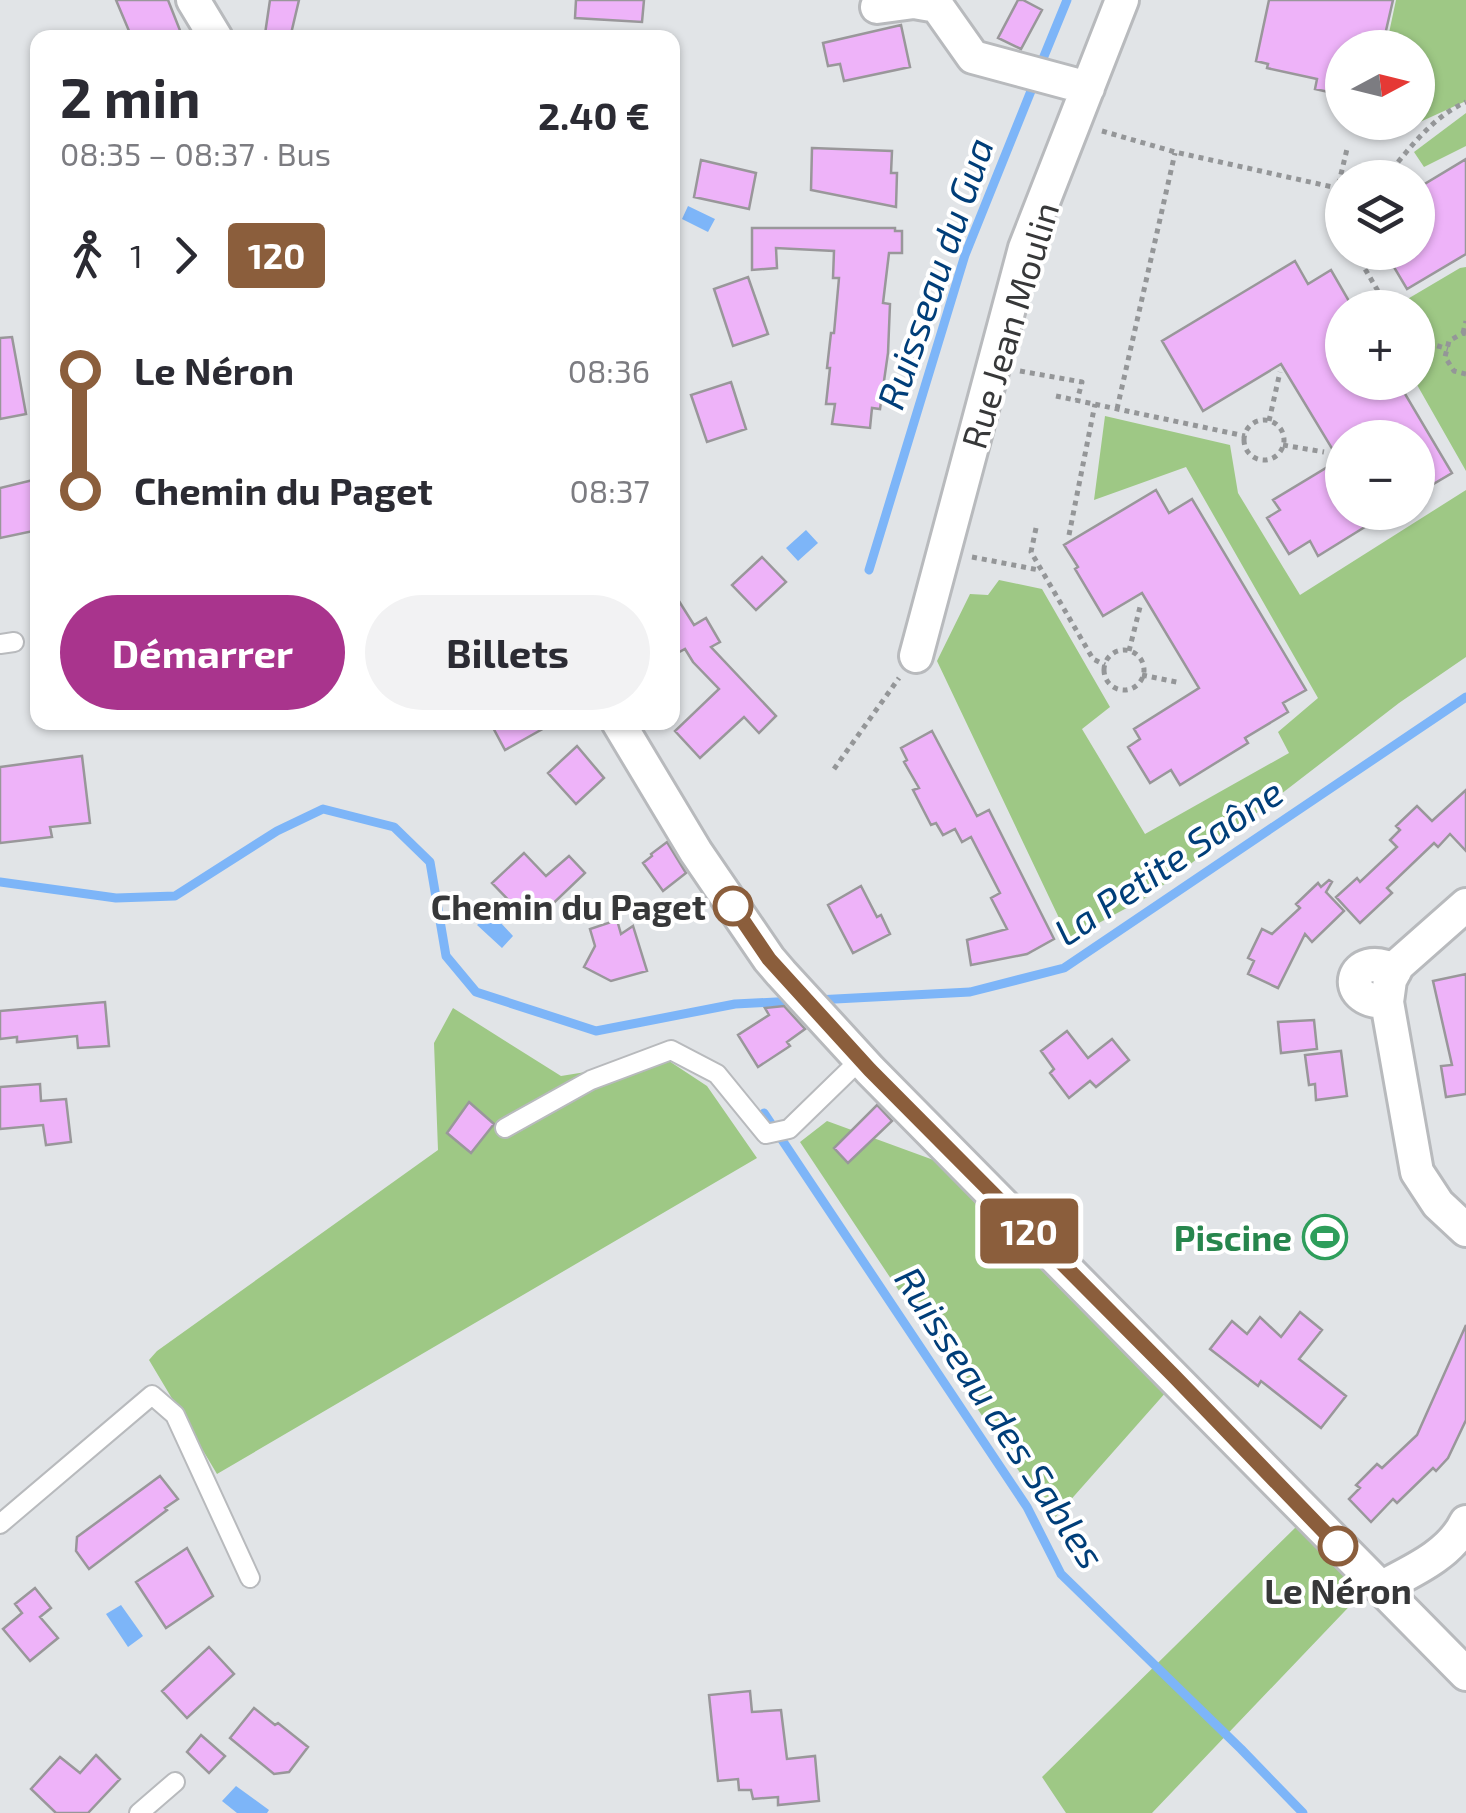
<!DOCTYPE html>
<html lang="fr">
<head>
<meta charset="utf-8">
<style>
  :root { --surface:#fff; --page:#f2f2f3; --text:#2b2b33; --muted:#7c7c81; --accent:#a9348d }
  body { margin:0; font-family:"Exo 2",sans-serif; background:var(--page); color:var(--text); height:100vh; display:flex; flex-direction:column; font-size:38px; white-space:nowrap }
  * { box-sizing:border-box; margin:0 }
  p { font-size:32px; color:var(--muted) }
  .icon { flex:none; width:55px; height:55px; fill:none; stroke:currentColor; stroke-width:2; stroke-linecap:round; stroke-linejoin:round }
  .map { position:relative; flex:1; overflow:hidden }
  .side { position:absolute; left:30px; top:30px; width:650px; height:700px; display:flex; flex-direction:column; background:var(--surface); border-radius:20px; box-shadow:0 2px 8px #0004 }
  .side>* { flex:none }
  .badge { padding:0 20px; border-radius:8px; font-size:35px; line-height:65px }
  .needle { width:65px; rotate:83deg }
  .tools { position:absolute; left:1325px; top:30px; display:grid; gap:20px }
  .tools a { display:grid; place-items:center; width:110px; height:110px; border-radius:50%; background:var(--surface); box-shadow:0 2px 8px #0004; font-size:50px }
  .map>.badge { position:absolute; translate:-50% -50%; box-shadow:0 0 0 5px #fff }
  .legs { display:flex; align-items:center; gap:15px; height:110px; padding:0 30px; font-size:32px }
  .legs p { margin-inline-start:auto }
  .headline { display:flex; align-items:center; justify-content:space-between; height:170px; padding:0 30px }
  h1 { font-size:55px; font-weight:700; line-height:75px }
  .button { display:flex; gap:20px; margin-top:auto; padding:20px 30px }
  .button a { flex:1; height:115px; border-radius:60px; background:var(--accent); color:#fff; font-size:40px; font-weight:700; line-height:115px; text-align:center }
  .button a+a { background:var(--page); color:var(--text) }
  ul { padding:0 30px; list-style:none }
  li { display:flex; align-items:center; gap:35px; height:120px; font-size:38px }
  li i { display:grid; place-items:center; width:15px; height:100%; margin:0 12px; background:currentColor }
  li i::after { content:''; width:25px; height:25px; margin:-12px; border:8px solid; border-radius:50%; background:var(--surface) }
  li p { margin-inline-start:auto }
  li:first-child i { background:linear-gradient(#0000 50%,currentColor 0) }
  li:last-child i { background:linear-gradient(currentColor 50%,#0000 0) }
  .map>svg:first-child { display:block }
</style>
</head>
<body>
<div class="map">
<svg width="1466" height="1813" viewBox="0 0 1466 1813">
  <rect width="100%" height="100%" fill="#e1e4e7"/>
  <!-- green -->
  <path fill="#9ec885" d="M1396,0h70v101l-57,26 -15,-4 24,-1v-74l-32,-1z
    M1466,113v33l-42,21 -10,-15z
    M1466,267v204l-50,-88 2,-75 -24,-1 66,-39z
    M1105,416l125,29 8,48 62,102 166,-105v167l-67,46 -250,193 -80,43 -132,-278 33,-67 18,1 11,-15 43,9 68,118 -28,22 63,105 144,-81 -11,-21 40,-34 -132,-231 -92,33z
    M453,1008l108,68 105,-17 41,27 50,72 -540,316 -68,-114 8,-9 281,-201 -4,-107z
    M827,1121l112,41 228,229 -115,130 -252,-379z
    M1297,1526l67,65 -212,222h-86l-24,-36z"/>
  <!-- water -->
  <path fill="#7db5f8" d="M688,206l27,13 -7,13 -26,-13z
    M806,530l12,13 -20,18 -12,-13z
    M495,908l8,8 -3,6 13,14 -11,12 -25,-23z
    M1329,1220l13,13c-9,10 -18,27 -32,19l-2,-11z
    M121,1605l22,31 -15,11 -22,-33z
    M236,1786l33,24 -2,3h-30l-15,-12z"/>
  <g fill="none" stroke-linecap="round" stroke-linejoin="round">
    <!-- stream -->
    <path stroke="#7db5f8" stroke-width="9" d="M1040,66l27,-66
      M869,570l96,-315 70,-174
      M0,882l116,16 59,-2 102,-65 46,-22 71,18 36,35 16,94 30,36 120,39 139,-27 60,-3
      M816,1000l154,-8 94,-24 402,-271
      M764,1113l263,394 34,67 180,175 62,64"/>
  </g>
  <!-- building -->
  <path fill="#eeb3f9" stroke="#99979a" stroke-width="2.5" d="M116,0h52l15,38h-51z
    M270,0h29l-9,38 -25,-4z
    M576,0h68l-2,22 -67,-4z
    M1018,0h5l19,10 -21,39 -23,-11z
    M1269,0h124l-11,48h-40v47l-27,-6 2,-10 -50,-11 1,-4 -12,-3z
    M901,25l9,42 -66,14 -4,-17 -12,2 -5,-23z
    M812,148l80,3 -1,22h6l-1,34 -85,-17z
    M1466,159v95l-59,35 -22,-37h33v-64z
    M701,160l55,13 -7,36 -55,-12z
    M752,228h143v3h7v22h-13l-6,50 7,1 -2,49 -8,56 -8,-1 -2,20 -38,-4 3,-20h-9l4,-36h-3l4,-35h3l5,-55h-6l1,-27 -58,-3 1,20 -25,2z
    M1295,261l13,23 23,-14 22,38h-11v74h56l54,91 -34,20v-55h-76v74h47l-71,44 -8,-15 -21,13 -22,-36 13,-8 -7,-10 66,-40 -58,-96 -78,47 -41,-70z
    M748,277l20,57 -35,12 -19,-57z
    M12,337l14,77 -26,5v-81z
    M731,382l15,47 -39,13 -16,-47z
    M33,480l1,5 4,-1v46l-38,8v-50z
    M1156,490l13,23 23,-14 114,191 -23,13 5,9 -43,26 3,5 -68,42 -9,-15 -21,13 -22,-36 12,-8 -6,-10 65,-41 -57,-95 -39,23 -28,-47 3,-2 -14,-22z
    M762,557l24,25 -30,28 -24,-25z
    M672,590l22,35 12,-7 14,24 -9,5 65,69 -17,17 -15,-16 -44,41 -25,-27 44,-42 -26,-27 -8,-13 -13,7z
    M490,722h65l-50,28z
    M932,731l45,85 12,-6 65,129 -27,15 -56,11 -4,-25 40,-11 -16,-31 9,-5 -29,-56 -9,5 -7,-13 -12,6 -7,-12 -5,2 -18,-35 6,-2 -15,-26 3,-2 -6,-12z
    M577,746l27,32 -28,26 -28,-31z
    M82,756l8,67 -40,4 2,10 -52,6v-76z
    M1466,790v61l-16,-17 -12,13 -4,-4 -47,45 5,5 -32,30 -24,-26 21,-19 3,4 37,-35 -7,-7 10,-10 -4,-4 21,-20 15,15z
    M667,842l19,31 -23,18 -20,-28 9,-7 -1,-2z
    M524,853l22,23 23,-20 16,17 -47,45 -13,-13 -6,6 -27,-28z
    M1329,880l3,2 -6,10 18,19 -32,31 -7,-8 -27,54 -30,-14 6,-13 -6,-3 14,-29 10,5 28,-26 -4,-4 22,-21 3,4z
    M861,886l16,31 4,-2 9,19 -37,19 -25,-48z
    M617,920l4,14 12,-8 14,45 -36,10 -27,-14 11,-21 -5,-17z
    M1466,974v120l-20,3 -5,-31 11,-1 -19,-84z
    M105,1002l4,44 -31,2 -1,-12 -60,6v-5l-17,2v-28z
    M784,1006l21,23 -18,13 3,4 -32,21 -20,-32 31,-20 -4,-7z
    M1314,1020l3,29 -36,4 -3,-31z
    M1067,1031l21,27 24,-19 17,21 -33,27 -6,-6 -21,17 -19,-25 4,-4 -13,-18z
    M1341,1051l6,45 -31,4 -1,-16 -6,1 -4,-30z
    M40,1084l1,17 25,-2 5,43 -25,3 -3,-20 -43,4v-42z
    M469,1102l25,22 -23,29 -24,-20z
    M877,1105l15,16 -44,42 -14,-15z
    M1300,1312l22,18 -23,29 47,37 -25,32 -60,-47 -3,5 -48,-37 22,-28 15,13 13,-17 21,20z
    M1466,1325v95l-18,38 -12,13 -3,-3 -36,35 -4,-4 -22,23 -22,-23 11,-11 -4,-3 21,-21 5,4 35,-33z
    M160,1476l18,23 -13,9 2,2 -78,59 -13,-18 1,-14z
    M187,1548l26,48 -47,32 -30,-46z
    M35,1588l16,20 -11,9 18,21 -28,23 -27,-32 19,-16 -7,-9z
    M209,1647l25,27 -47,44 -25,-27z
    M750,1691l2,21 29,-2 6,49 28,-3 4,45 -41,4v-8l-25,2 -2,-9h-12l-1,-11 -20,2 -9,-86z
    M254,1708l21,17 3,-2 30,24 -19,25 -15,2 -44,-36z
    M201,1735l24,21 -16,17 -22,-21z
    M96,1755l24,24 -32,34h-32l-25,-24 29,-32 20,16z"/>
  <g fill="none" stroke-linecap="round" stroke-linejoin="round">
    <defs>
      <path id="service" d="M0,644l14,-2
        M505,1128l86,-48 80,-30 46,24 49,60 23,-5 72,-70
        M0,1524l152,-129 23,20 75,163
        M139,1813l36,-31"/>
      <path id="minor" d="M193,0l23,38
        M877,7l37,-5 23,4 36,51 115,31
        M916,656l109,-408 97,-248
        M618,722l78,130 73,107 12,14 89,97 596,604
        M1466,905l-68,60 -8,15 -3,22 30,170 21,32 28,26
        M1387,1002c-52,0 -35,-55 8,-31
        M1382,1587c30,-16 68,-32 84,-65"/>
    </defs>
    <!-- service casing -->
    <use href="#service" stroke="#b8babd" stroke-width="22"/>
    <!-- minor casing -->
    <use href="#minor" stroke="#b8babd" stroke-width="38"/>
    <!-- path -->
    <path stroke="#949698" stroke-width="5" stroke-dasharray="5 5" stroke-linecap="butt" d="M1102,131l73,21 162,36
      M1398,162c20,-24 39,-47 68,-60
      M1342,231l-10,-19 15,-63
      M1355,252l33,56
      M1463,333l3,-12
      M1466,334l-3,-1 -14,8 -4,16 9,14 12,3
      M1418,340l30,9
      M1020,371l62,11 -5,19
      M1056,396l189,40
      M1117,409l58,-256
      M1244 440a20 20 0 1 1 40 0a20 20 0 1 1-40 0Z
      M1269,421l11,-49
      M1283,445l41,7
      M1036,528l-5,24 62,107 12,6
      M1069,535l26,-131
      M972,557l67,13
      M1104 670a20 20 0 1 1 40 0a20 20 0 1 1-40 0Z
      M1129,651l12,-48
      M1142,675l39,8
      M834,769l65,-91"/>
    <!-- service -->
    <use href="#service" stroke="#fff" stroke-width="18"/>
    <!-- minor -->
    <use href="#minor" stroke="#fff" stroke-width="32"/>
  </g>
  <g fill="none" stroke-linecap="round" stroke-linejoin="round">
    <defs>
      <path id="line-1" d="M733,906l36,53 101,111 304,306 164,170"/>
    </defs>
    <!-- line-1 casing -->
    <use href="#line-1" stroke="#fff" stroke-width="22"/>
    <!-- line-1 -->
    <use href="#line-1" stroke="#8b5e3c" stroke-width="15"/>
  </g>
  <!-- icons -->
  <defs>
    <symbol id="stadium-ring" viewBox="-11 -11 22 22"><circle r="9.5" fill="#fff" stroke="#2e9e5b" stroke-width="1.5"/><path d="M0-5a6.5 5 0 1 0 0 10a6.5 5 0 1 0 0-10ZM-3.5-1.8h7v3.6h-7Z" fill="#2e9e5b"/></symbol>
  </defs>
  <g fill-rule="evenodd">
    <use href="#stadium-ring" x="1300" y="1212" width="50" height="50"/>
  </g>
  <!-- markers -->
  <g fill="#fff" stroke="#8b5e3c" stroke-width="5">
    <circle cx="733" cy="906" r="18"/>
    <circle cx="1338" cy="1546" r="18"/>
  </g>
  <g text-anchor="middle" dominant-baseline="central" stroke-width="8" stroke-linejoin="round" paint-order="stroke">
    <!-- street labels -->
    <g font-size="35" fill="#373839" stroke="#fff">
      <text transform="translate(1009 325) rotate(-73)">Rue Jean Moulin</text>
    </g>
    <!-- stop labels -->
    <g font-size="35" font-weight="bold" fill="#373839" stroke="#fff" text-anchor="end">
      <text x="706" y="906">Chemin du Paget</text>
      <text x="1338" y="1590" text-anchor="middle">Le Néron</text>
    </g>
    <!-- leisure labels -->
    <g font-size="35" font-weight="bold" fill="#27864d" stroke="#fff" text-anchor="end">
      <text x="1292" y="1237">Piscine</text>
    </g>
    <!-- water labels -->
    <g font-size="38" font-style="italic" fill="#003e79" stroke="#fff">
      <text transform="translate(934 273) rotate(-71)">Ruisseau du Gua</text>
      <text transform="translate(1168 861) rotate(-34)">La Petite Saône</text>
      <text transform="translate(1001 1417) rotate(57)">Ruisseau des Sables</text>
    </g>
  </g>
</svg>
<div class="tools">
<a><svg class="needle" viewBox="-14 -14 28 28"><path d="M0-13l5 13h-10z" fill="#e53935"/><path d="M0 13l5-13h-10z" fill="#7c7c81"/></svg></a>
<a><svg class="icon" aria-label="layers" viewBox="0 0 24 24"><path d="M12 4l9 5-9 5-9-5zM3 14l9 5 9-5"/></svg></a>
<a>+</a>
<a>−</a>
</div>
<b class="badge" style="left:1029px;top:1231px;background:#8b5e3c;color:#fff">120</b>
<section class="side">
<div class="headline"><div><h1>2 min</h1><p>08:35 – 08:37 · Bus</p></div><b>2.40 €</b></div>
<div class="legs"><svg class="icon" aria-label="walk" viewBox="0 0 24 24"><circle cx="13" cy="4" r="2"/><path d="M13 8l-2 6 4 7M11 14l-3 7M7 12l3-4h3l4 4"/></svg>1<svg class="icon" aria-label="forward" viewBox="0 0 24 24"><path d="M9 5l7 7-7 7"/></svg><b class="badge" style="background:#8b5e3c;color:#fff">120</b></div>
<ul>
<li><i style="color:#8b5e3c"></i><b>Le Néron</b><p>08:36</p></li>
<li><i style="color:#8b5e3c"></i><b>Chemin du Paget</b><p>08:37</p></li>
</ul>
<div class="button"><a>Démarrer</a><a>Billets</a></div>
</section>
</div>
</body>
</html>
